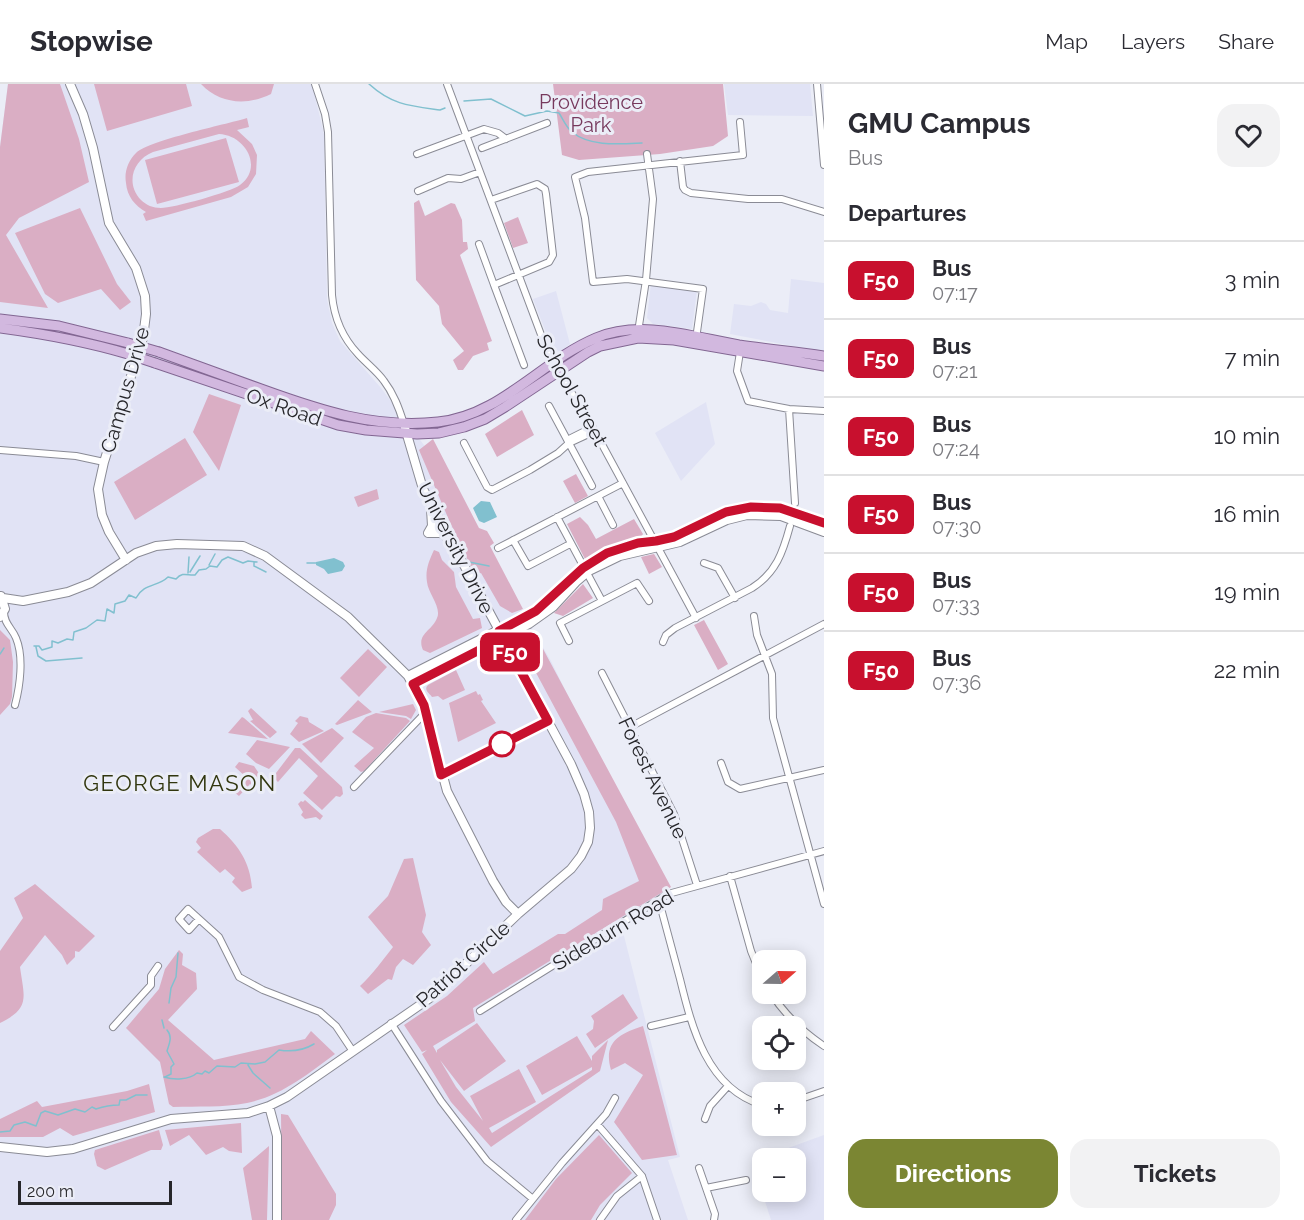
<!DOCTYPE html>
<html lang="en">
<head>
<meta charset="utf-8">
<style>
  :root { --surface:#fff; --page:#f2f2f3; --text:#2b2b33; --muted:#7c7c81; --line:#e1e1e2; --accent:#7b8633 }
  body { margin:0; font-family:Raleway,sans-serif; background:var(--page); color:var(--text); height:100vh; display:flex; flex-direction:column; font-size:22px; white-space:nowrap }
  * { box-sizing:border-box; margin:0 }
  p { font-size:20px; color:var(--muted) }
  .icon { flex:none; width:33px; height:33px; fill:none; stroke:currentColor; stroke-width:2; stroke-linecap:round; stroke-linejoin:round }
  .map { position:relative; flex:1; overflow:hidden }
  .drawer { display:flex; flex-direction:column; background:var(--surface); width:480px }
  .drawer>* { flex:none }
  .badge { padding:0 12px; border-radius:9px; font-size:21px; line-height:39px }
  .needle { width:39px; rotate:70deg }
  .tools { position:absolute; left:752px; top:866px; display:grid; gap:12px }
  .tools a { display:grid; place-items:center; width:54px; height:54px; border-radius:12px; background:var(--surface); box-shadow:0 3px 15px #0003; font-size:30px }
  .scale { position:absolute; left:18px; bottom:15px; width:154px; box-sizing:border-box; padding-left:6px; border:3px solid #26262a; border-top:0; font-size:16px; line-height:21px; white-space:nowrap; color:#26262a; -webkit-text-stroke:4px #ebedf7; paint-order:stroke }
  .map>.badge { position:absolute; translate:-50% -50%; box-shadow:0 0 0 3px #fff }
  h2 { padding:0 24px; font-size:22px; line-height:54px }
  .round { display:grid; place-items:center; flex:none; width:63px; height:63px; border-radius:18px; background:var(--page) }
  .summary { display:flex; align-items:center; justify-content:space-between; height:102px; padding:0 24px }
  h1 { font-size:28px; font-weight:700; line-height:45px }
  .button { display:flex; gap:12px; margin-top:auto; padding:12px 24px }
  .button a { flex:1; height:69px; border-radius:18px; background:var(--accent); color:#fff; font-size:24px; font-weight:700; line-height:69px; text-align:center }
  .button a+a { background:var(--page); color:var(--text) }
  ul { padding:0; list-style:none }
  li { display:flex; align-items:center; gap:18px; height:78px; padding:0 24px; border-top:2px solid var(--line) }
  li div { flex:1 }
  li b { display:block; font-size:22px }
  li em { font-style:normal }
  li .badge { min-width:66px; font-weight:700; text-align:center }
  header { display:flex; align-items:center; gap:36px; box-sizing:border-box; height:84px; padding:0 30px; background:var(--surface); border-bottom:2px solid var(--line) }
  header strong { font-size:28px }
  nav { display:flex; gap:33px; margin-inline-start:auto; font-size:21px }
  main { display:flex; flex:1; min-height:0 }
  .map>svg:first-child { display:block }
</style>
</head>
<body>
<header>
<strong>Stopwise</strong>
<nav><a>Map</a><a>Layers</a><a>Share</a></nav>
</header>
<main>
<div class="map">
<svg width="824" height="1136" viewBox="0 0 824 1136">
  <rect width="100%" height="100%" fill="#ebedf7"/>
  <!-- built -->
  <path fill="#e1e3f5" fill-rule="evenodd" d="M8,0h304l12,50 3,165 5,24 8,18 41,47 49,65 121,208 114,232 -45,27 60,237 -12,3 20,60h-688v-1073z
    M724,0h86l3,32 -85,-1z
    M791,195l33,4v69l-94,-18 4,-30 17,2 10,-4 5,2 4,6 18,3z
    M651,199l46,7 -5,39 -39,-5 -6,-6z
    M556,207l14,53 -15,12 -22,-57z
    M706,318l9,42 -34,37 -26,-48z
    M824,1051v85h-53l-19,-59zM762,1074h33v33h-33z"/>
  <!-- green -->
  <path fill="#daaec4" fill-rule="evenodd" d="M8,0h52l19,55 10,43 -70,36 -13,17 42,73 -48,-6v-155z
    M94,0h92l6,22 -85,25z
    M201,0h73l-3,10c-24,12 -51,10 -70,-10z
    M553,0h170l5,52 -15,10 -53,8 -81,6 -17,-5z
    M247,34l2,9 -12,3 15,14 5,11 -1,19 -8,13 -17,10 -85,24 -3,-7 3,-2c-11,-6 -19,-16 -20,-29 -2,-11 2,-22 10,-30 14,-13 88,-28 111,-35zM219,50c26,1 45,33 21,51 -9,7 -67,23 -79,23 -8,0 -15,-3 -20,-8 -16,-17 -8,-40 12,-48z
    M226,54l13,44 -82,22 -12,-44z
    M419,116l6,16 26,-13 4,1 7,16 1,22h4l1,7 -8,6 32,86 -5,2 2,7 -16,6 -10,14h-5l-5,-10 11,-9 -22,-27 -3,-18 -23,-26 -2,-77z
    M80,124l37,76 14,18 -11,8 -19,-21 -43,14 -13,-9 -30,-61z
    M518,133l10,26 -15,5 -9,-25z
    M209,310l32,11 -22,66 -26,-39z
    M522,326l12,25 -37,22 -12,-23z
    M185,354l22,37 -72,45 -21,-38z
    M433,355l46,89 8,3 7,12 -4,3 33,63 -11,4 -12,-7 -19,-33 -3,1 -6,-5 -23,-49 -30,-70z
    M576,390l12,22 -13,7 -12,-22z
    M377,405l2,10 -21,8 -4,-10z
    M580,433l8,8 8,14 38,-20 9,15 -2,3 -38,13 -17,11 -19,-37z
    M434,466l5,2 3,8 12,12 2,15 17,32 7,-1 2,10 -52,25 -7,-3c-7,-16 9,-19 14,-32 5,-10 -9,-25 -10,-36 -2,-12 2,-21 7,-32z
    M654,470l8,13 -13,7 -8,-17z
    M583,500l10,14 -30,18 -9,-3z
    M704,536l24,44 -10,6 -24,-45z
    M0,546l10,10 3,22 -1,35 -2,7 -10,11z
    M535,550l136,253 -198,121 2,13 -42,25 4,7v-3l40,-27 29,38 -42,30 -24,-31 16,27 27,34 -13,-25 49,-27 17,33 -47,26 3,5 100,-63v-3l-50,28 -16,-29 51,-30 15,25v-5l16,-16 -8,31 -109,76 -40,-45 -29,-48 5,-4 -5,2 -18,-27 43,-29 37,-34 9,12 65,-40h7l37,-24 1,-11 36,-18 -23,-59 -97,-181z
    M368,565l19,18 -28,30 -19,-19z
    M456,586l9,20 -22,10 -5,-4 -6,1c-2,-3 -9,-7 -4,-12z
    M476,607l2,4 2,-1 3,6 -2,1 15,22 -38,19 -9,-39z
    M358,616l14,12 -35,13 -2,-1z
    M413,620l3,6 -5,9 -5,-3 -27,-4z
    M251,624l26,24 -7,6 -20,-17 3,-1 -5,-9z
    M376,629l30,5 4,3 -46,50 -3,1 -7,-6 20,-18 -22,-16 14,-15z
    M300,632l8,2 1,4 15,9 -25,11 -9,-8 8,-11 -3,-2z
    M242,633l2,1 24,21 -40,-6z
    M332,644l12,10 -23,25 -19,-19z
    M257,656l33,7 -21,22 -13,-6 -10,-9z
    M295,664h5l42,39 1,7 -3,3 -4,-1 -14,14 -19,-17 15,-17 -19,-18 -21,24 -5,-5z
    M239,678l15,4 8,12 -10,8 -2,-2 -11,12 -5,-4 13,-14 -12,-11z
    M305,716l18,16 -3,4 -4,-3 -11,2 -4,-4 2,-3 -5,-8 3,-3 2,1z
    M213,745h7c19,17 30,33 32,59l-10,4 -10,-10 3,-4 -10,-9 -5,4 -23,-21 4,-4 -5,-6 2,-4z
    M413,774l13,57 -4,17 9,13 -18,20 -10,-6 -7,8 -4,13 -4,-1 -20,15 -8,-8c13,-12 22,-25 33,-39l-25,-30 20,-21 16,-37z
    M35,800l60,52 -16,16 -4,-1v6l-8,8 -5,-10 -17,-20 -25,32c4,30 11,41 -20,56v-72l23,-33 -9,-20z
    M179,866l4,4 -1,11 14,8 1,16 -29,31 46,40 91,-21 6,-8 24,23c-27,20 -54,42 -88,49 -24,5 -50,3 -74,4l-4,-3 -9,-42 -34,-34 33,-39 6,-20z
    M623,910l15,24 -43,30 -9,-14 7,-5 1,-8 -3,-5z
    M643,942l34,129 -35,5 -28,-38 29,-47 -18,-12 -14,7c-8,-28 8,-36 32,-44z
    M149,1000l6,28 -82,24 -13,-8 -17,9h-43v-18l37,-18 5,6 85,-16z
    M281,1030l7,1 48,79v11l-7,15h-47z
    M241,1039l1,30 -13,-2 -6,-4 -17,8 -17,-20 -19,11 -5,-16z
    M159,1046l4,15 -2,5h-10l-46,20 -8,-4 -3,-12 1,-4z
    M599,1051l33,38 -32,32 -9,15h-66l31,-41z
    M269,1062l-2,74h-15l-9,-52z"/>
  <!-- water -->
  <path fill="#81c0cf" d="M481,417l9,1 7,15 -13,6 -5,-2 -6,-13z
    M334,474l9,4 2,4 -3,5 -14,3 -4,-5 -8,-4v-3z"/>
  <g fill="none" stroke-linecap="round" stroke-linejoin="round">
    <!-- stream -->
    <path stroke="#81c0cf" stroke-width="1.5" d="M369,0c23,21 41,22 71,26l5,-2
      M464,17l27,-2 34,17 22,-5 12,2c4,6 7,14 13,19 18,15 48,12 70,11
      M254,478v4l12,6
      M469,478l20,4
      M307,479h10
      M209,481l6,-11
      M190,488l10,-16
      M188,489l1,-16
      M34,562h5l3,4 10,-3v-6l6,2 9,-4 6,1 1,-8 12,-4 11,-8 8,1 2,-12 7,4 1,-9 10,-3 4,-6 7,3c8,-15 22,-11 32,-21l8,2c7,-8 12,-3 19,-4l4,-5 7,-1 4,-3 7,1 5,-7 6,-3 15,6 5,-2 9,1
      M36,563l2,9 8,5 36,-3
      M0,570l4,-6
      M169,919l2,-15 5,-11 2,-24
      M162,936l2,8
      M248,981l5,8 17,15
      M164,993c10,3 25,3 33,-4l5,1 3,-3 4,2 8,-7 18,1 6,-4 14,1 10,-2 14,-12c12,2 25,0 35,-6
      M165,993l6,-3v-7l3,-3 -7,-13c2,-7 6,-14 0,-21
      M0,1048l10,-1 4,-6 11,-3 11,4 5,-13 4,-2 13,4 17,-6 10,3 7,-5 4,2c6,-2 16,-4 23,-4l1,-5h6l10,-5h11"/>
    <defs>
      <path id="minor" d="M315,0l10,30 3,18 4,163c2,22 10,42 26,59 8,9 19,17 26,27 10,13 15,27 20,43
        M447,0l102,272 42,68 105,194
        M817,0l7,81
        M482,64l65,-25
        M417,70l67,-25 14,4 8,6
        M680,77l3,26 2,3 6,3 57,6h34l42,13
        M418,107l30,-13 13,1 19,-7
        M491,116l46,-16 8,5 1,5 7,61 -4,7 -55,23 30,80
        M479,160l15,41
        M638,248l8,-52 7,-81 -6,-45
        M696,255l7,-50 -76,-10 -34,3 -8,-64 -10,-41 13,-5 155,-17 -3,-33
        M740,268l-3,19 11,30 41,8 35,2
        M549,322l43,80
        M789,325l6,94
        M569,358l2,-4 22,-11
        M464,359l23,44 5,3 38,-20 28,-17 11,-10 26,-12
        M0,366l76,6 28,6
        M598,412l15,29
        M557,433l45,84
        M513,456l15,26 42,-22
        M498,464l125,-65
        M704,479l14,5 17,30
        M4,528c0,12 8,16 12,26 8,19 4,48 -1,67
        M754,532l3,19 15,39 1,44 51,186
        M569,557l-9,-18 77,-40 12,18
        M663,558l3,-7 9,-7 77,-40c24,-15 31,-36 38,-62
        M602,589l72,141 23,71
        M630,643l194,-103
        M524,649l24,-12
        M721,679l7,19 12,7 84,-19
        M354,703l72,-75
        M730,792l21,75 11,27
        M658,817l4,11c6,22 12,45 18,67 12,49 27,109 82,126
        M199,835l-10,11 -10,-11 9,-10 31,28 20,40 24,13 57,22 16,14 16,24
        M771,909c14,22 32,39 53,53
        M480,927l188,-117 156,-43
        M391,939l50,78 46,60 46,38
        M651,942l38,-9
        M113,943l38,-42v-9l7,-10
        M795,1017l29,-10
        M705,1035l5,-13 18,-20
        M597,1040l45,52 15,44
        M699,1084l16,46 -1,6
        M706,1104l40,-8
        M516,1136l46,-57 44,-49 9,-16
        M600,1136l17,-24 25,-20"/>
      <path id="tertiary" d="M70,0l13,30 10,34 16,75 27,45 9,28 1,18 -3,24 -39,124 -6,27 4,26 7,17 17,28
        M431,425l1,17 -4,7h13l6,4
        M3,514l20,3 45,-9 23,-9 45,-30 20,-7 21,-2 66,2 22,10 83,61 60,59 16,29 23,86 46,90 13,21 12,12
        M0,533l5,-8 -4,-13
        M408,592l128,-65 47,-43 24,-15 15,-6 16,-4 26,-3 20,-8 42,-20 25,-5 40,4 33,12
        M413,600l116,-60 24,-17 23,-25 13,-11 31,-15 60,-14 47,-22 20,-5 34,1 43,16
        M269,1022l8,30v84
        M0,1063l47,5 26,-3 98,-30 77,-6 21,-7 18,-9 143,-99 88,-84 53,-45 10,-13 7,-14 2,-14 -1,-16 -5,-18 -13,-30 -148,-275 -18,-61"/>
      <path id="primary" d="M0,235l59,7 69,17
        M0,244c45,6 84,13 128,26
        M159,268c34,12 68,25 102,37 58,21 114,40 177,33 62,-6 103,-61 158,-84 45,-19 97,-1 143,7 28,4 57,7 85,11
        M155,279l183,62 28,5 51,4 22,-1 25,-6 21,-8 20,-12 83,-55 12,-6 38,-8 36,2 150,26"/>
    </defs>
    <!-- minor casing -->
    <use href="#minor" stroke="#8a8b95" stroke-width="8"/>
    <!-- tertiary casing -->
    <use href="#tertiary" stroke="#8a8b95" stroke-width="10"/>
    <!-- primary casing -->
    <use href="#primary" stroke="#826692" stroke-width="11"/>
    <!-- minor -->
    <use href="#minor" stroke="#fff" stroke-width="6"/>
    <!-- tertiary -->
    <use href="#tertiary" stroke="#fff" stroke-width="8"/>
    <!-- primary -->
    <use href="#primary" stroke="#d2b8df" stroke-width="9"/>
    <defs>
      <path id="primary-bridge" d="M128,259l31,9
        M128,270l27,9"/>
    </defs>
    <!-- primary-bridge casing -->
    <use href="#primary-bridge" stroke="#826692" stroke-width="11" stroke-linecap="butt"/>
    <!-- primary-bridge -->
    <use href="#primary-bridge" stroke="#d2b8df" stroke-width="9"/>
  </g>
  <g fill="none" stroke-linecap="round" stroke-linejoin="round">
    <defs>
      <path id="line" d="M495,558l-82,42 11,21 17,70 107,-54 -49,-90 37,-20 47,-43 24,-15 31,-10 18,-2 18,-4 52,-25 25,-5 29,1 44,15"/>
    </defs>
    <!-- line casing -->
    <use href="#line" stroke="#fff" stroke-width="14"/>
    <!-- line -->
    <use href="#line" stroke="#c8102e" stroke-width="9"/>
  </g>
  <!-- markers -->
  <circle fill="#fff" stroke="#c8102e" stroke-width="3" cx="502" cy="660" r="12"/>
  <g text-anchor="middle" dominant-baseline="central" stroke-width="6" stroke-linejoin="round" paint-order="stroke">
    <!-- park labels -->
    <g font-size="20" fill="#77395d" stroke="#ebedf7">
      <text x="591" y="18">Providence<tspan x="591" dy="23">Park</tspan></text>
    </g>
    <!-- street labels -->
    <g font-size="20" fill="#26262a" stroke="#ebedf7">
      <text transform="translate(125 306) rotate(-74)">Campus Drive</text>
      <text transform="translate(572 306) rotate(61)">School Street</text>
      <text transform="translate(284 323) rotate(19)">Ox Road</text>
      <text transform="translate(456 464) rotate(63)">University Drive</text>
      <text transform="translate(653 694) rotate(64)">Forest Avenue</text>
      <text transform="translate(613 846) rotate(-31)">Sideburn Road</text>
      <text transform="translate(463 880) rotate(-42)">Patriot Circle</text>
    </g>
    <!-- quarter labels -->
    <g font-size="22" letter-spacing="1.5" fill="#31360e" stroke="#ebedf7">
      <text x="180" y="699">GEORGE MASON</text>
    </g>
  </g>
</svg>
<div class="tools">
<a><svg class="needle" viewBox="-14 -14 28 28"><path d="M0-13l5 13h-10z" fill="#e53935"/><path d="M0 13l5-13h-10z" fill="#7c7c81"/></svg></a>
<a><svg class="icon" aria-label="locate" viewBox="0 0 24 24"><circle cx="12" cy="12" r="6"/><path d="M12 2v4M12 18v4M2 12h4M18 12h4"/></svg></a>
<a>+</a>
<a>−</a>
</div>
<div class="scale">200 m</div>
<b class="badge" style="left:510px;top:568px;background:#c8102e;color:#fff">F50</b>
</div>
<section class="drawer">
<div class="summary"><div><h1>GMU Campus</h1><p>Bus</p></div><a class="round"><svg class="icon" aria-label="heart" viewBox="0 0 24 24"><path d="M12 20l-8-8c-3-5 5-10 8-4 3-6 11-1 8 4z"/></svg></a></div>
<h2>Departures</h2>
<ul>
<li><span class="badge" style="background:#c8102e;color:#fff">F50</span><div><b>Bus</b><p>07:17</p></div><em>3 min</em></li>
<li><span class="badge" style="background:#c8102e;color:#fff">F50</span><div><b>Bus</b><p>07:21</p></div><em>7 min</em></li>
<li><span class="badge" style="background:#c8102e;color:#fff">F50</span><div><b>Bus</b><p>07:24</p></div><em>10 min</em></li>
<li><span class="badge" style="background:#c8102e;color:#fff">F50</span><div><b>Bus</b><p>07:30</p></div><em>16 min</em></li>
<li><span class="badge" style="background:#c8102e;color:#fff">F50</span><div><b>Bus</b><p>07:33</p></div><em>19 min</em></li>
<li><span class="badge" style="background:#c8102e;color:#fff">F50</span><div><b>Bus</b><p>07:36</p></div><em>22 min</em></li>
</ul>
<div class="button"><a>Directions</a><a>Tickets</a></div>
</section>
</main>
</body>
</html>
